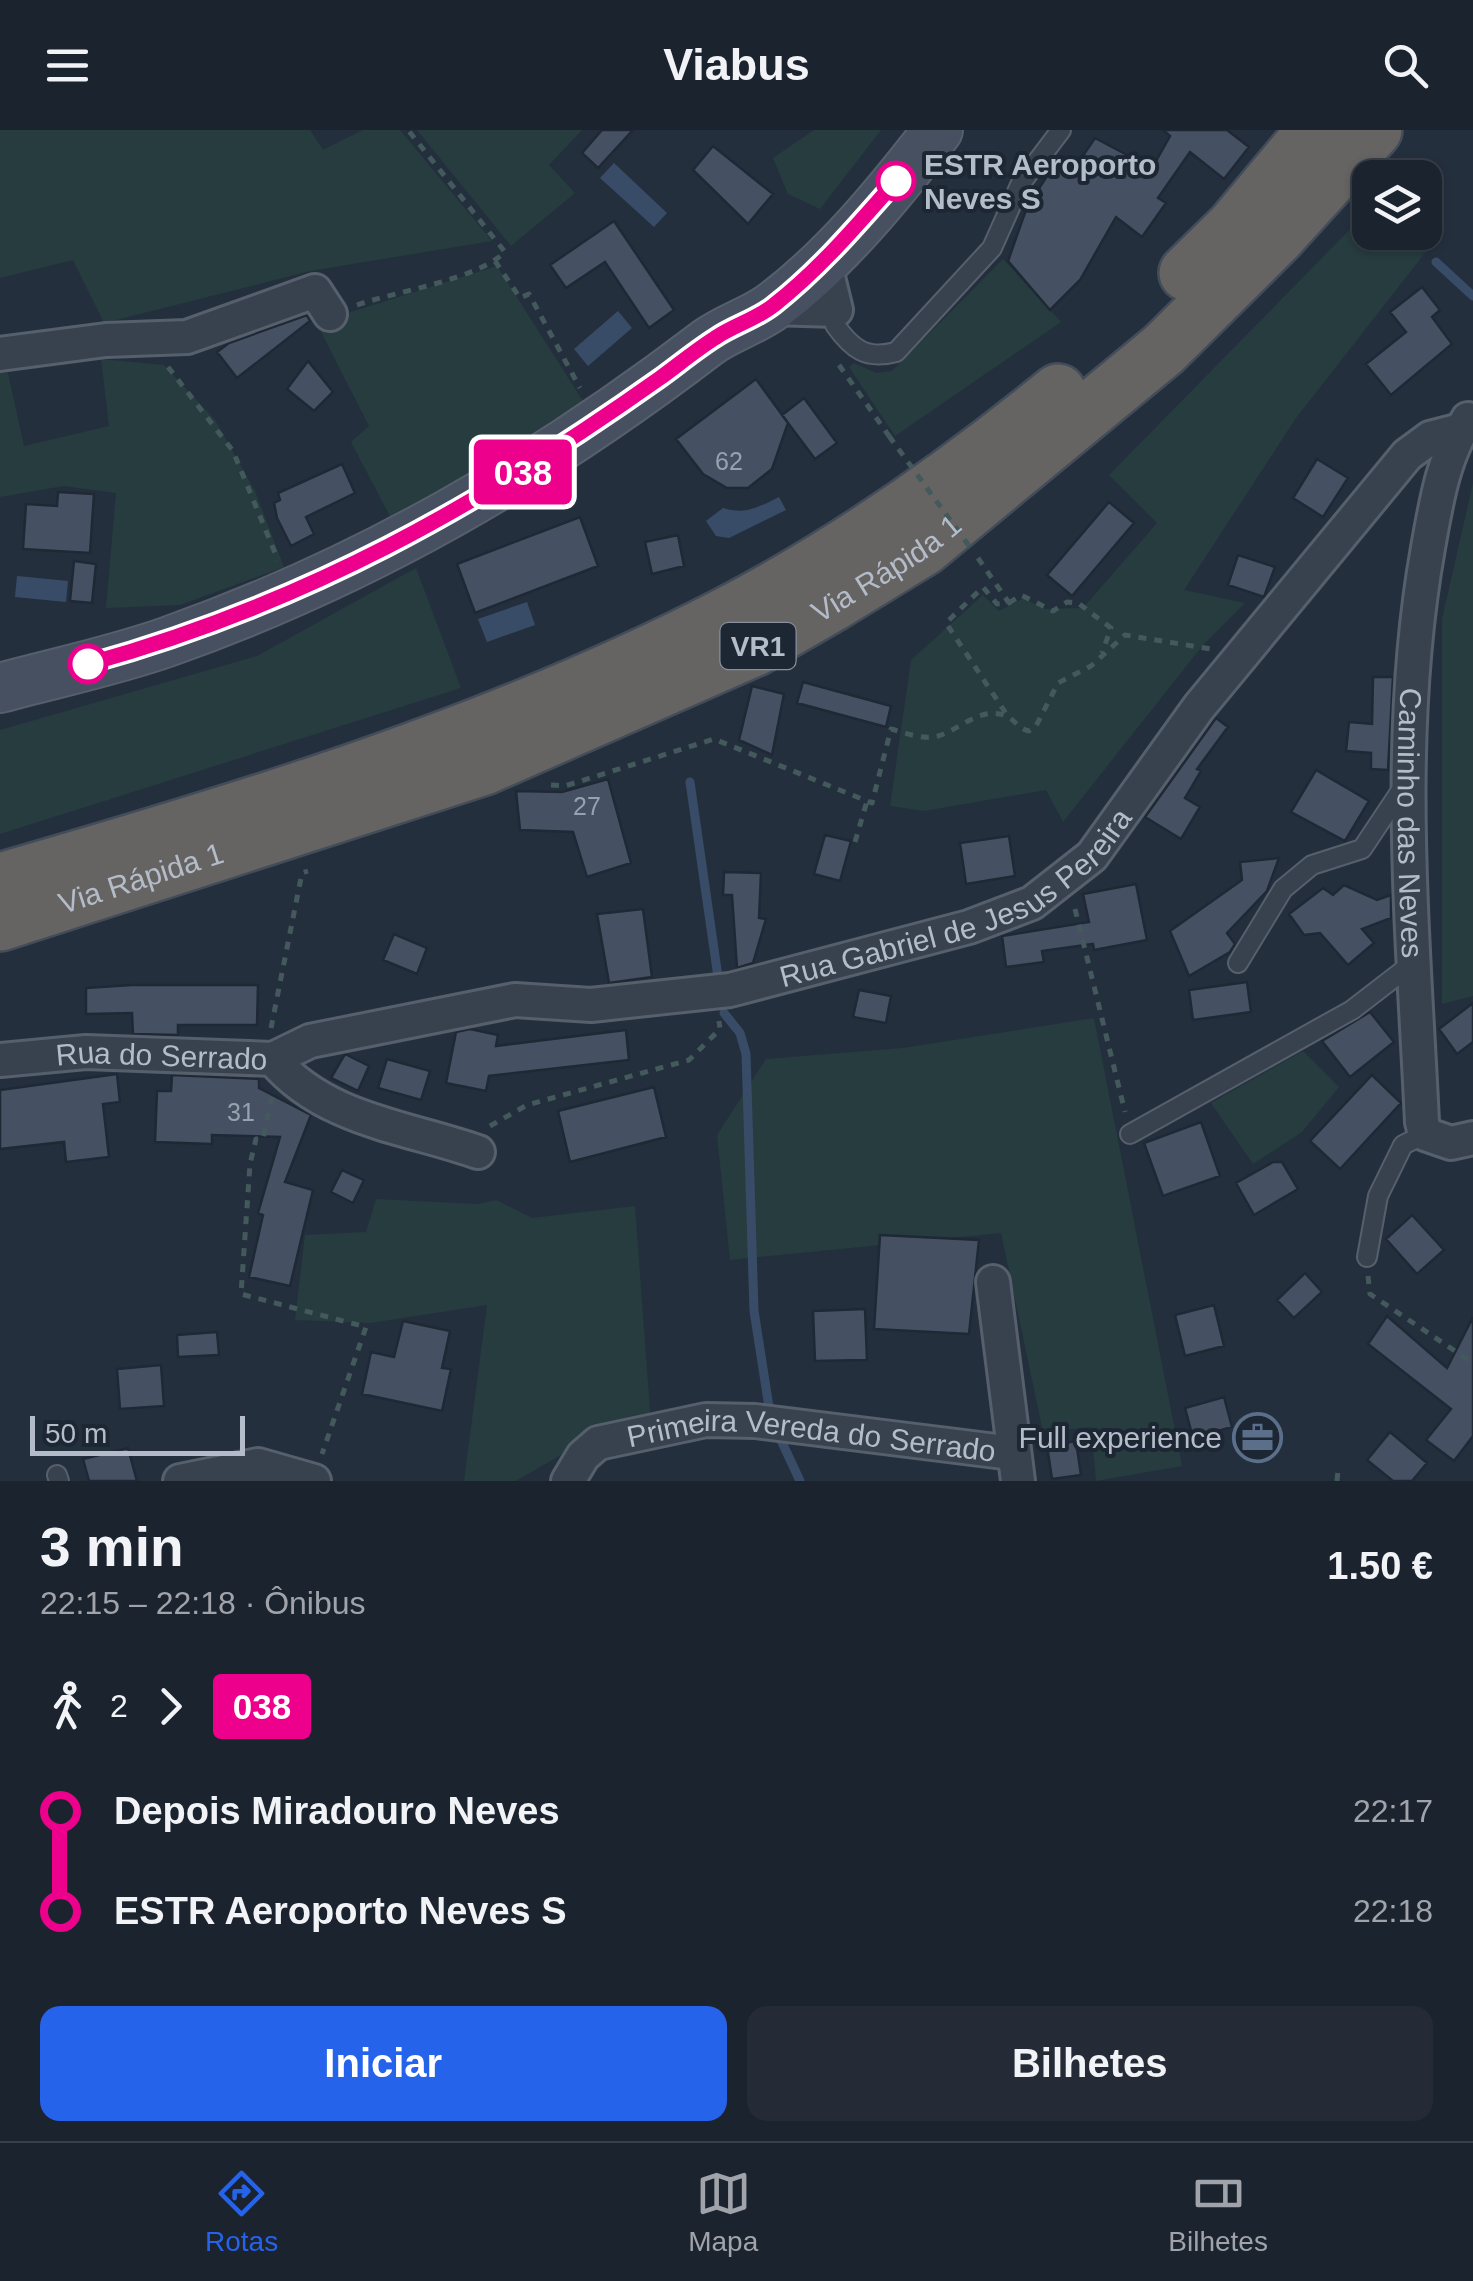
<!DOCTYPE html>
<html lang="pt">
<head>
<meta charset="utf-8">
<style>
  :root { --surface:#1b232e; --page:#242b36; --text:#f1f3f6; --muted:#a0a4aa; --line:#39404a; --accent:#2563eb }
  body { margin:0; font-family:Arial,sans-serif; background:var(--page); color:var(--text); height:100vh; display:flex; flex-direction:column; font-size:38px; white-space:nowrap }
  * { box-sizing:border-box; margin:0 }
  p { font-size:32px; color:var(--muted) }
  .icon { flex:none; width:55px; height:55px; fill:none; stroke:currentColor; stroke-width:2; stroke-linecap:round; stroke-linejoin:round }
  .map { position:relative; height:1351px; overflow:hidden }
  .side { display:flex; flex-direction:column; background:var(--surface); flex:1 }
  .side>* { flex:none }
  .badge { padding:0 20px; border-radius:8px; font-size:35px; line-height:65px }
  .controls { position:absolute; left:1352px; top:30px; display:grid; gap:20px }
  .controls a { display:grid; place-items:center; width:90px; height:90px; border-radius:20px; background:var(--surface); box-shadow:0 2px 8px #0004,0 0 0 2px var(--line); font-size:50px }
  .scale { position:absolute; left:30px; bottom:25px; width:215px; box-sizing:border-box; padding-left:10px; border:5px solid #b4bcc9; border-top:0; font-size:28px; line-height:35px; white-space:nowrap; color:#b4bcc9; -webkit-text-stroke:8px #1d2633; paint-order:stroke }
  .map>.badge { position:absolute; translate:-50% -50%; box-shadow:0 0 0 5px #fff }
  .legs { display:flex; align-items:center; gap:15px; height:110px; padding:0 40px; font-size:32px }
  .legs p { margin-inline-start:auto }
  .head { display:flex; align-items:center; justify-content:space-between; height:170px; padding:0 40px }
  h1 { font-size:55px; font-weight:700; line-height:75px }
  .button { display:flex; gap:20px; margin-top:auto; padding:20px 40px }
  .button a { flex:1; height:115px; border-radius:20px; background:var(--accent); color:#fff; font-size:40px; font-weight:700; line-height:115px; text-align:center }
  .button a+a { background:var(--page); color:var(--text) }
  ul { padding:0 40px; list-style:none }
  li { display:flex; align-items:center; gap:35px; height:100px; font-size:38px }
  li i { display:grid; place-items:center; width:15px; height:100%; margin:0 12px; background:currentColor }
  li i::after { content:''; width:25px; height:25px; margin:-12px; border:8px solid; border-radius:50%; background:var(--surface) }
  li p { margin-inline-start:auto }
  li:first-child i { background:linear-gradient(#0000 50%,currentColor 0) }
  li:last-child i { background:linear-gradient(currentColor 50%,#0000 0) }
  header { display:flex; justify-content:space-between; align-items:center; height:130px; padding:0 40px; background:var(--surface); font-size:45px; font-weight:700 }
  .dock { display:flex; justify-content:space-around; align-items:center; height:140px; border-top:2px solid var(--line); background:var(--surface); font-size:28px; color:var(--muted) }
  .dock a { display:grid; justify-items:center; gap:5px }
  .dock .selected { color:var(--accent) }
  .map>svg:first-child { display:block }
</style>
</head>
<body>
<header><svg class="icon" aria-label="menu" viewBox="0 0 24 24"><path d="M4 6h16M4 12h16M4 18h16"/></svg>Viabus<svg class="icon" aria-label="search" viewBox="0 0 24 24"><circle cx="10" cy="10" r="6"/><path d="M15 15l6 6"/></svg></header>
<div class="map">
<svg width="1473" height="1351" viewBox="0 0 1473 1351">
  <rect width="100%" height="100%" fill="#242f3e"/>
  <!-- green -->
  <path fill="#263c3f" d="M0,0h310l13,20 40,-20h37l92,111 -182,30 -206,52 -31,-63 -73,18z
    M417,0h165l-33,35 26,28 -64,53z
    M814,0h67l-61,79 -32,-15 -15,-36z
    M1370,79v23l50,1 12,11 -136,174 -112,172 61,13 -42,42 -140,177 -17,-32 -122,21 -34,-5 21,-146 72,-65 16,16 25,-13 19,11 40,-1 74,-85 -48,-48z
    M1003,129l58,63 -166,114 -46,-69 5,-4 22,10 16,-2z
    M497,136l86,135 -190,121 -42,-80 18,-16 -49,-96 31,-18z
    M101,229l63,6 51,55 40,71 29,76 -104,38 -74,3 10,-115 -52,-7 -64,11v-125l8,1 16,73 85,-20z
    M1473,353v513l-31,8v-385z
    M416,438l45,120 -461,146v-104l257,-74z
    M1094,888l88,448 -86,15 -5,-54 -48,5 -42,-199 -271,27 -13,-125 49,-76 137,-11z
    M1303,921l36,36 -37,45 -49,32 -42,-61z
    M376,1069l101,5 19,-4 36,18 103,-12 16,218 -54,10 -81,47h-52l23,-176 -117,18 -75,-3 10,-85 61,-3z"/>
  <!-- water -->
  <path fill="#394c67" d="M614,33l53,50 -13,14 -54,-49z
    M618,181l14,17 -44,38 -14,-17z
    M779,367l7,13 -57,28 -13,-2 -10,-15 17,-13c22,7 36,-1 56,-11z
    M17,446l51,5 -2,21 -51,-5z
    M527,472l8,23 -48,17 -9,-23z"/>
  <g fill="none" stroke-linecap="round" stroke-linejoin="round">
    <!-- stream -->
    <path stroke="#394c67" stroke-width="9" d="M1436,132l37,34
      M690,652l28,195
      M724,883l16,20 6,21 8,257 15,96
      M780,1308l20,43"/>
  </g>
  <!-- building -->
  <path fill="#455162" stroke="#1f2835" stroke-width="2.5" d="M602,0h31l-35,38 -16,-15z
    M1163,0h64l22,17 -25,32 -34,-27 -32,46 8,5 -24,34 -26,-20 -36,63 -30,30 -42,-49 19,-54 29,-45 15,11 24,-35 57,30 18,-32z
    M713,16l60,48 -25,30 -55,-54z
    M614,91l60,89 -25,18 -44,-66 -39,26 -16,-23z
    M1422,157l18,23 -8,7 20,27 -61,51 -25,-31 40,-32 -16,-20z
    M307,185l3,6 -73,57 -20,-26 12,-9z
    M308,231l25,31 -19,19 -27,-22z
    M756,249l32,44 -16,46 -24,19h-21l-24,-14 -27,-35z
    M804,268l33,45 -22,16 -33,-44z
    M1317,329l31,19 -25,39 -30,-19z
    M342,334l13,29 -49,24 8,17 -23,12 -14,-28 -3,-15 6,-3 -2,-7z
    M58,362l36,2 -4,59 -67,-4 3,-45 31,2z
    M1109,372l25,21 -62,73 -25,-21z
    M580,387l18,49 -123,47 -18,-49z
    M678,405l6,31 -32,8 -7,-32z
    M1238,425l37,12 -11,30 -36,-12z
    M74,431l22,3 -4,39 -22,-2z
    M1373,547h20l-5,93 -17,-1v-16l-25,-2 3,-29 23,2z
    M803,552l88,24 -5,21 -89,-24z
    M752,556l32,8 -12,61 -33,-15z
    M1216,588l12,9 -31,42 4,2 -16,27 15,9 -19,32 -36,-22z
    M1316,640l53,31 -24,40 -54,-29z
    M608,649l23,84 -44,14 -14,-45 -53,-2 -4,-39 46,1z
    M825,705l26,6 -11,40 -26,-7z
    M1009,706l6,40 -49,8 -6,-41z
    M1279,728l-12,33 -40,42 8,11 -5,8 -41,24 -19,-45 72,-51 -2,-18z
    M724,742l37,1 -2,45 7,1 -13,44 -16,5 -5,-73h-9z
    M1136,754l11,56 -53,10 -1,-6 -51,7 2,11 -38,5 -4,-31 87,-14 -6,-28z
    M1344,755l33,15 14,-5v23l-29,11 12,14 -26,22 -28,-32 -16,2 -15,-21 34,-26 10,7z
    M643,779l9,68 -43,6 -12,-69z
    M394,804l33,14 -10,26 -34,-14z
    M1247,852l4,30 -58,8 -4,-30z
    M132,855h126l-1,40h-79v10l-45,-1 -1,-21 -46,1v-26z
    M859,860l32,6 -5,27 -33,-6z
    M1473,873v39l-16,12 -18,-25z
    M1370,882l24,30 -44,35 -28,-36z
    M470,899l28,6 -2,11 130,-16 3,30 -140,16 -3,15 -40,-8 10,-51z
    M345,924l24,12 -11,25 -27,-13z
    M387,929l43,12 -9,29 -43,-12z
    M117,944l3,28 -17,2 6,53 -43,5 -2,-20 -64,7v-59z
    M172,945l87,4v9l52,27 -26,67 28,8 -23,96 -41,-9 14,-62 -5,-2 22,-76 -68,-2v9l-57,-2 2,-51h14z
    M1372,945l29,28 -61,66 -30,-28z
    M654,957l12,50 -96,25 -12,-51z
    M1201,992l19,54 -57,20 -19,-53z
    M1273,1032h9l16,27 -44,26 -18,-32z
    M342,1040l22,10 -11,23 -22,-11z
    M1412,1085l32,35 -27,24 -31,-35z
    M880,1105l99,5 -10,94 -95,-5z
    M1305,1143l17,19 -28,26 -17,-18z
    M1214,1175l10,41 -39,10 -10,-41z
    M865,1179l2,51 -52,1 -2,-50z
    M1387,1186l60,52 26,-51v119l-19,25 -28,-21 25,-31 -83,-65z
    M403,1191l47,10 -8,37 9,1 -9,42 -80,-17 9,-42 23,5z
    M217,1202l2,23 -41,2 -1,-22z
    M161,1235l3,41 -44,3 -3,-40z
    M1224,1267l8,30 -39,11 -8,-30z
    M1390,1302l37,31 -15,18h-19l-26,-21z
    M1076,1311l5,34 -29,4 -5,-33z
    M128,1318l9,33h-48l-6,-22z"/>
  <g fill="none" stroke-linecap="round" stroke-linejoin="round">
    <defs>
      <path id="service" d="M836,180l-1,15c17,24 31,35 61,27l96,-104 29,-65 40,-53
        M1238,833l45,-74 29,-24 50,-16 42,-63
        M1130,1004l222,-124 61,-47
        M1367,1127l11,-61 25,-51 22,-11
        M57,1345l2,6"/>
      <g id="minor">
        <path d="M771,178l65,2 -12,-49"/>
        <path d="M0,224l106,-14 81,-3 128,-46 15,23"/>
        <path id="s1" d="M1468,289c-25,38 -32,84 -40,129 -34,190 -15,383 -6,574l3,12 26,9 22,-5"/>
        <path id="s2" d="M273,929l37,-18 205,-41 76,5 139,-15 239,-63 63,-24 60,-47 107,-149 208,-252 23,-17 31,-8"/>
        <path id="s3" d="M0,930l86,-8 187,7c51,61 134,68 205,93"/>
        <path d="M993,1152l25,199"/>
        <path d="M180,1351l78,-16 56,16"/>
        <path id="s4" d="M568,1351l15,-25 15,-13 108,-23 49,1 257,32"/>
      </g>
      <path id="secondary" d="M0,558c55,-15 113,-27 167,-46 198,-70 374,-172 540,-299 20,-15 46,-22 66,-37 63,-47 117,-114 165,-176"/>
      <g id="trunk">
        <path d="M1187,143l47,-46 81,-97"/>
        <path d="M0,751c247,-71 496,-147 725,-265 119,-62 229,-139 333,-224"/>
        <path id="s5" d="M0,793l484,-156 271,-119 78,-45 90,-55 241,-199 113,-112 97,-107"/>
      </g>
    </defs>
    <!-- service casing -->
    <use href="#service" stroke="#565f6c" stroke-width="22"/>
    <!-- minor casing -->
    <use href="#minor" stroke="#565f6c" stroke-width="38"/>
    <!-- secondary casing -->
    <use href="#secondary" stroke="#565f6c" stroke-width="52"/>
    <!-- trunk casing -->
    <use href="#trunk" stroke="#434c59" stroke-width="60"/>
    <!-- path -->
    <path stroke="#44595c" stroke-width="5" stroke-dasharray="8 8" stroke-linecap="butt" d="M495,131l25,37 9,-4 51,94
      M357,175c40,-14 119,-25 148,-53l-97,-122
      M839,235l50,71
      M168,237l65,84 45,109
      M978,428l31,45 -12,1 -14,-17 -37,36 61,92
      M1009,473l12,-8 32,16 14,-9 11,1 33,25 -9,25
      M551,655l14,1 149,-47 158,64 19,-74c15,4 31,11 47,7 21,-6 41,-29 66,-21 10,3 14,14 25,16l7,-5 22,-43 33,-17 34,-31 86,14
      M855,712l12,-41
      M1075,779l50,203
      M271,898l31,-155 6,-2
      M272,967l-9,42h-7l-6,25 -9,130 125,33 -44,127
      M490,996l37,-21 162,-45 31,-31 -1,-8
      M1368,1146l2,18 103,69
      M1337,1351l1,-11"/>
    <!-- service -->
    <use href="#service" stroke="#38414e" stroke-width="18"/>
    <!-- minor -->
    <use href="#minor" stroke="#38414e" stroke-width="32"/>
    <!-- secondary -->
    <use href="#secondary" stroke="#465061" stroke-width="48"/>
    <!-- trunk -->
    <use href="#trunk" stroke="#656462" stroke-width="55"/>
    <!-- path-bridge -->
    <path stroke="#44595c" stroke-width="5" stroke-dasharray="8 8" stroke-linecap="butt" d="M889,306l83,114"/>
  </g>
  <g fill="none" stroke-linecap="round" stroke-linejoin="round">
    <defs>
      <path id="line-1" d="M88,534c216,-60 390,-157 572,-286 18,-13 36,-28 55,-40 19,-13 42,-19 59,-33 46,-36 84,-81 122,-124"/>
    </defs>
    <!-- line-1 casing -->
    <use href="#line-1" stroke="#fff" stroke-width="22"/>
    <!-- line-1 -->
    <use href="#line-1" stroke="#ec008c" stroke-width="15"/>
  </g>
  <!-- icons -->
  <defs>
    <symbol id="office-ring" viewBox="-11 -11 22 22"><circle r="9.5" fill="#1d2633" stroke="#5c6f8a" stroke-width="1.5"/><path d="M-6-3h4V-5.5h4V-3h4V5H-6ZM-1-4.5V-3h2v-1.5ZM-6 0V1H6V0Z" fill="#5c6f8a"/></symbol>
  </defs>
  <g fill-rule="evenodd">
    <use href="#office-ring" x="1230" y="1280" width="55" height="55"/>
  </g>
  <!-- markers -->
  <g fill="#fff" stroke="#ec008c" stroke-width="5">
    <circle cx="896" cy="51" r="18"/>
    <circle cx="88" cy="534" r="18"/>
  </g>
  <g text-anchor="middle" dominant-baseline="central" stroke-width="8" stroke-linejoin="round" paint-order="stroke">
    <!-- number labels -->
    <g font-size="25" fill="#98a1af">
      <text x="729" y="331">62</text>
      <text x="587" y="676">27</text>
      <text x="241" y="982">31</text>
    </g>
    <!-- shield labels -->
    <rect fill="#1d2633" stroke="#878f9c" stroke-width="2.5" x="720.5" y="493" width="75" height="46" rx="8"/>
    <g font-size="28" font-weight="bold" fill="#b4bcc9">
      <text x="758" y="516">VR1</text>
    </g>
    <!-- stop labels -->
    <g font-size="30" font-weight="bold" fill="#b4bcc9" stroke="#1d2633" text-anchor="start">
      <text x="924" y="34">ESTR Aeroporto<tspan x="924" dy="34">Neves S</tspan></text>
    </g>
    <!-- street labels -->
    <g font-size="30" fill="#b4bcc9" stroke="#1d2633">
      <text stroke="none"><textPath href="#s5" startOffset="958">Via Rápida 1</textPath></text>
      <text stroke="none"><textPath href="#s1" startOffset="412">Caminho das Neves</textPath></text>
      <text stroke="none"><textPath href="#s5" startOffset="148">Via Rápida 1</textPath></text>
      <text stroke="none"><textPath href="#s2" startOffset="715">Rua Gabriel de Jesus Pereira</textPath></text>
      <text stroke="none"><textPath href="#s3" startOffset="162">Rua do Serrado</textPath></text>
      <text stroke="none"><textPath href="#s4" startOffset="265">Primeira Vereda do Serrado</textPath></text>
    </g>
    <!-- poi labels -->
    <g font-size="30" fill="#b4bcc9" stroke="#1d2633" text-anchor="end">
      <text x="1222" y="1307">Full experience</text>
    </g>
  </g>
</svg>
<div class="controls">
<a><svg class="icon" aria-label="layers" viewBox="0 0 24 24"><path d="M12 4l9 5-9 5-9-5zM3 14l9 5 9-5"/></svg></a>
</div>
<div class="scale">50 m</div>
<b class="badge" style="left:523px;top:342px;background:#ec008c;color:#fff">038</b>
</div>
<section class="side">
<div class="head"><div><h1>3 min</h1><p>22:15 – 22:18 · Ônibus</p></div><b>1.50 €</b></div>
<div class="legs"><svg class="icon" aria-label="walk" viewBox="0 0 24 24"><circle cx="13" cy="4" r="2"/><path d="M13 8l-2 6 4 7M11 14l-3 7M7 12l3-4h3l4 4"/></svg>2<svg class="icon" aria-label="forward" viewBox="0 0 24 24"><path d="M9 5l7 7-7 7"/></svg><b class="badge" style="background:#ec008c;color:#fff">038</b></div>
<ul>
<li><i style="color:#ec008c"></i><b>Depois Miradouro Neves</b><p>22:17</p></li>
<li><i style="color:#ec008c"></i><b>ESTR Aeroporto Neves S</b><p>22:18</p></li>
</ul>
<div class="button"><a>Iniciar</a><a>Bilhetes</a></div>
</section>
<nav class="dock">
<a class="selected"><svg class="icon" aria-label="directions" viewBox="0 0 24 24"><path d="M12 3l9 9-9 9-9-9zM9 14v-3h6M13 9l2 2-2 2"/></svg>Rotas</a>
<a><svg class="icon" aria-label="map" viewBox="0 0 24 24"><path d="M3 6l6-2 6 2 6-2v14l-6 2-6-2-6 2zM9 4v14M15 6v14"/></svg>Mapa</a>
<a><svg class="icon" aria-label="tickets" viewBox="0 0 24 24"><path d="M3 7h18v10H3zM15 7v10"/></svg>Bilhetes</a>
</nav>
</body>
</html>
